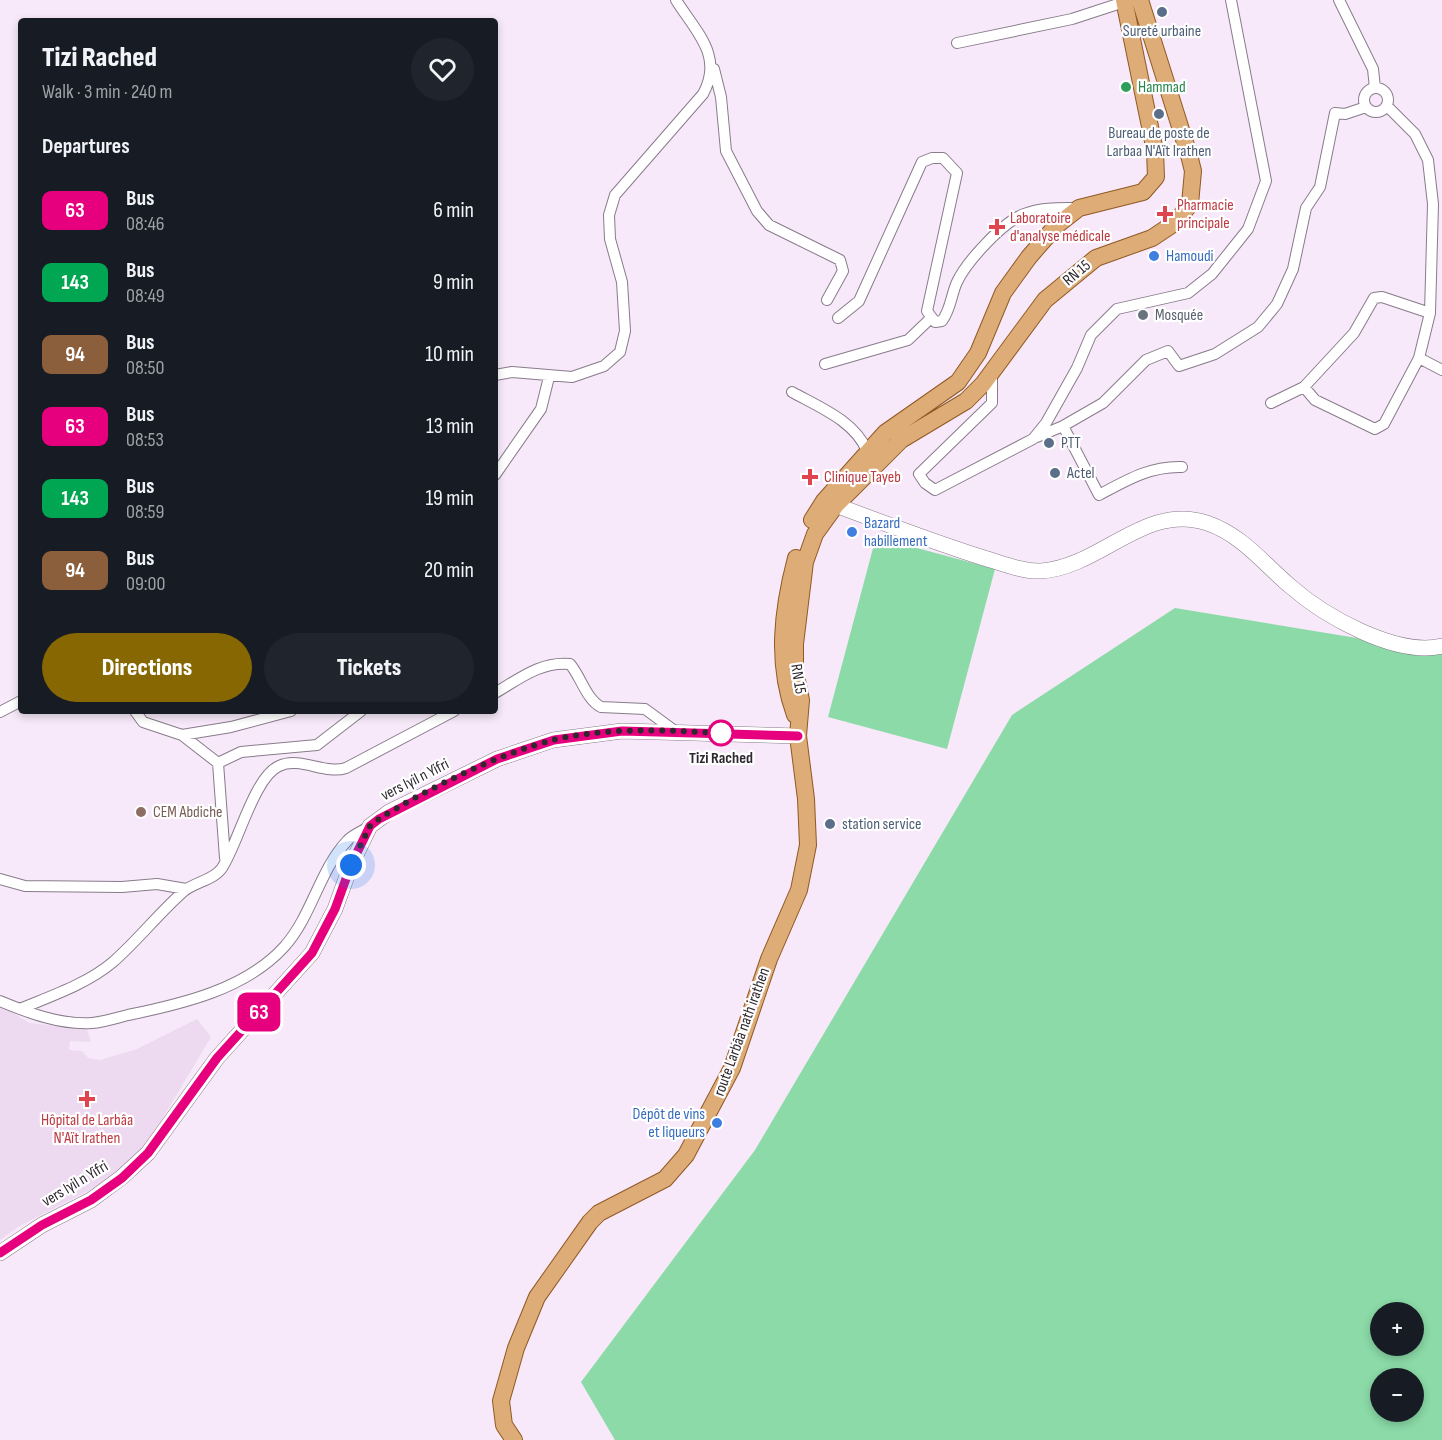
<!DOCTYPE html>
<html lang="en">
<head>
<meta charset="utf-8">
<style>
  :root { --surface:#171b24; --page:#20242c; --text:#f1f3f6; --muted:#9ea1a6; --accent:#866701 }
  body { margin:0; font-family:"Sofia Sans Condensed",sans-serif; background:var(--page); color:var(--text); height:100vh; display:flex; flex-direction:column; font-size:22px; white-space:nowrap }
  * { box-sizing:border-box; margin:0 }
  p { font-size:20px; color:var(--muted) }
  .icon { flex:none; width:33px; height:33px; fill:none; stroke:currentColor; stroke-width:2; stroke-linecap:round; stroke-linejoin:round }
  .map { position:relative; flex:1; overflow:hidden }
  .side { position:absolute; left:18px; top:18px; width:480px; height:696px; display:flex; flex-direction:column; background:var(--surface); border-radius:6px; box-shadow:0 3px 9px #0003 }
  .side>* { flex:none }
  .badge { padding:0 12px; border-radius:9px; font-size:21px; line-height:39px }
  .fabs { position:absolute; left:1370px; top:1302px; display:grid; gap:12px }
  .fabs a { display:grid; place-items:center; width:54px; height:54px; border-radius:50%; background:var(--surface); box-shadow:0 3px 9px #0003; font-size:30px }
  .you { position:absolute; width:30px; height:30px; margin:-15px; border:4px solid #fff; border-radius:50%; background:#1a73e8; box-shadow:0 0 0 9px #1a73e833 }
  .map>.badge { position:absolute; translate:-50% -50%; box-shadow:0 0 0 3px #fff }
  h2 { padding:0 24px; font-size:22px; line-height:54px }
  .round { display:grid; place-items:center; flex:none; width:63px; height:63px; border-radius:32px; background:var(--page) }
  .summary { display:flex; align-items:center; justify-content:space-between; height:102px; padding:0 24px }
  h1 { font-size:28px; font-weight:800; line-height:45px }
  .button { display:flex; gap:12px; margin-top:auto; padding:12px 24px }
  .button a { flex:1; height:69px; border-radius:36px; background:var(--accent); color:#fff; font-size:24px; font-weight:800; line-height:69px; text-align:center }
  .button a+a { background:var(--page); color:var(--text) }
  ul { padding:0; list-style:none }
  li { display:flex; align-items:center; gap:18px; height:72px; padding:0 24px }
  li div { flex:1 }
  li b { display:block; font-size:22px }
  li em { font-style:normal }
  li .badge { min-width:66px; font-weight:700; text-align:center }
  .map>svg:first-child { display:block }
</style>
</head>
<body>
<div class="map">
<svg width="1442" height="1440" viewBox="0 0 1442 1440">
  <rect width="100%" height="100%" fill="#f7e9fa"/>
  <!-- built -->
  <path fill="#eddaf1" d="M0,1004l29,19 58,6 4,13 -21,-1 -1,9 13,1 6,7 12,2 37,-11 60,-30 14,18 -60,101 -25,29 -19,14 -89,46 -18,13z"/>
  <!-- green -->
  <path fill="#8bdaa7" fill-rule="evenodd" d="M876,537l119,32 -48,180 -119,-32z
    M1175,608l267,44v788h-827l-34,-58 174,-232 257,-435zM1380,1312h33v34h-33zM1380,1378h33v34h-33z"/>
  <g fill="none" stroke-linecap="round" stroke-linejoin="round">
    <defs>
      <path id="street" d="M1339,0l34,69 2,19
        M957,43l115,-24 52,-17
        M714,69l7,28 5,54 31,60 12,14 71,35 3,11 -16,29
        M1364 100a12 12 0 1 1 24 0a12 12 0 1 1-24 0Z
        M838,318l21,-17 63,-139 10,-4h11l14,15 -30,138 8,11 7,-1c9,-12 9,-26 15,-39 10,-21 46,-60 67,-68 18,-7 36,-6 55,-6
        M1419,358l23,12
        M825,364l83,-24 23,-22
        M992,374v29l-73,71 6,9 10,7 98,-51 13,-16 31,-55 14,-33 26,-26 71,-16 24,-19 36,-45 18,-48 -35,-181
        M495,375l17,-3 60,5 32,-11 16,-14 5,-21 -3,-49 -12,-43 -1,-24 6,-20 88,-101c21,-38 -7,-62 -27,-94
        M1304,387l11,13 60,29 9,-5 35,-66 11,-45 3,-109 -5,-44 -13,-26 -28,-28
        M792,392c27,15 63,29 75,59
        M1271,403l33,-16 50,-54 20,-35 8,-1 48,16
        M1063,426l36,69c28,-15 51,-29 83,-28
        M1037,437l26,-11 40,-23 43,-43 22,-9 11,15 36,-12 43,-27 19,-23 16,-35 13,-61 14,-21 15,-74 10,1 21,-7
        M495,475l46,-66 8,-32
        M495,693c24,-14 46,-32 75,-29 11,13 16,35 31,43l44,2 30,22
        M135,711l8,11 39,13 36,28 7,95
        M0,712l21,-11
        M182,735l49,-8 60,-16
        M218,763l23,-11 76,-7 44,-34
        M0,879l25,7 97,1 35,-3 29,5
        M0,1001c29,12 60,24 92,22 12,-1 24,-5 36,-8 54,-11 118,-26 156,-68 28,-31 35,-76 63,-106 5,-6 16,-10 23,-15
        M20,1009c31,-13 67,-25 93,-47 25,-22 46,-49 71,-71 11,-9 30,-11 38,-23 16,-24 32,-91 57,-102 21,-10 46,9 67,2l108,-57"/>
      <path id="secondary" d="M825,501c53,20 105,40 159,57 18,5 39,14 57,13 60,-4 104,-69 166,-48 35,12 56,40 83,63 34,30 106,71 152,60
        M0,1253l42,-28 49,-25 31,-23 26,-24 69,-95 95,-105 23,-44 16,-44 19,-39 19,-14 108,-53 56,-19 69,-9 176,5"/>
      <path id="primary" d="M812,520l12,-19 61,-68 73,-51 20,-29 25,-60 26,-36 27,-31 23,-18 64,-16 13,-15 -1,-26 -31,-151
        M795,715c-19,-52 -13,-104 1,-157
        M514,1440l-10,-15 -3,-24 15,-53 21,-51 53,-75 9,-9 66,-34 21,-24 46,-87 37,-109 30,-69 9,-45 -2,-46 -8,-63 3,-36 -6,-29v-27l10,-82 10,-28 21,-29 65,-65 65,-39 17,-17 62,-84 51,-42 56,-20 24,-16 14,-18 3,-33 -4,-16 -49,-155"/>
    </defs>
    <!-- street casing -->
    <use href="#street" stroke="#887b8a" stroke-width="12"/>
    <!-- secondary casing -->
    <use href="#secondary" stroke="#887b8a" stroke-width="16"/>
    <!-- primary casing -->
    <use href="#primary" stroke="#915923" stroke-width="18"/>
    <!-- street -->
    <use href="#street" stroke="#fff" stroke-width="10"/>
    <!-- secondary -->
    <use href="#secondary" stroke="#fff" stroke-width="15"/>
    <!-- primary -->
    <use href="#primary" stroke="#ddac77" stroke-width="16"/>
  </g>
  <g fill="none" stroke-linecap="round" stroke-linejoin="round">
    <defs>
      <path id="line" d="M0,1253l42,-28 49,-25 31,-22 26,-25 69,-95 95,-105 23,-44 16,-44 19,-39 9,-7 118,-60 57,-19 68,-9 176,5"/>
    </defs>
    <!-- line casing -->
    <use href="#line" stroke="#fff" stroke-width="14"/>
    <!-- line -->
    <use href="#line" stroke="#e6007e" stroke-width="9"/>
    <!-- walk -->
    <path stroke="#2e282f" stroke-width="6" stroke-dasharray="0 10.8" d="M351,865l19,-39 9,-7c45,-29 122,-66 174,-79 55,-13 112,-10 168,-7"/>
  </g>
  <!-- markers -->
  <g fill="#5c6f8a" stroke="#fff" stroke-width="2">
    <circle cx="1162" cy="12" r="6"/>
    <circle cx="1159" cy="114" r="6"/>
    <circle cx="1049" cy="443" r="6"/>
    <circle cx="1055" cy="473" r="6"/>
    <circle cx="830" cy="824" r="6"/>
  </g>
  <circle fill="#2e9e5b" stroke="#fff" stroke-width="2" cx="1126" cy="87" r="6"/>
  <g fill="#e0444e" stroke="#fff" stroke-width="2">
    <path d="M1162 205h6v6h6v6h-6v6h-6v-6h-6v-6h6z"/>
    <path d="M994 218h6v6h6v6h-6v6h-6v-6h-6v-6h6z"/>
    <path d="M807 468h6v6h6v6h-6v6h-6v-6h-6v-6h6z"/>
    <path d="M84 1090h6v6h6v6h-6v6h-6v-6h-6v-6h6z"/>
  </g>
  <g fill="#3f7fe0" stroke="#fff" stroke-width="2">
    <circle cx="1154" cy="256" r="6"/>
    <circle cx="852" cy="532" r="6"/>
    <circle cx="717" cy="1123" r="6"/>
  </g>
  <circle fill="#6b7280" stroke="#fff" stroke-width="2" cx="1143" cy="315" r="6"/>
  <circle fill="#fff" stroke="#e6007e" stroke-width="3" cx="721" cy="733" r="12"/>
  <circle fill="#8d6e63" stroke="#fff" stroke-width="2" cx="141" cy="812" r="6"/>
  <g text-anchor="middle" dominant-baseline="central" stroke-width="4.5" stroke-linejoin="round" paint-order="stroke">
    <!-- service labels -->
    <g font-size="16" fill="#4e5e75" stroke="#fff" text-anchor="start">
      <text x="1162" y="31" text-anchor="middle">Sureté urbaine</text>
      <text x="1159" y="133" text-anchor="middle">Bureau de poste de<tspan x="1159" dy="18">Larbaa N'Aït Irathen</tspan></text>
      <text x="1061" y="443">PTT</text>
      <text x="1067" y="473">Actel</text>
      <text x="842" y="824">station service</text>
    </g>
    <!-- leisure labels -->
    <g font-size="16" fill="#27864d" stroke="#fff" text-anchor="start">
      <text x="1138" y="87">Hammad</text>
    </g>
    <!-- health labels -->
    <g font-size="16" fill="#be3a42" stroke="#fff" text-anchor="start">
      <text x="1177" y="205">Pharmacie<tspan x="1177" dy="18">principale</tspan></text>
      <text x="1010" y="218">Laboratoire<tspan x="1010" dy="18">d'analyse médicale</tspan></text>
      <text x="824" y="477">Clinique Tayeb</text>
      <text x="87" y="1120" text-anchor="middle">Hôpital de Larbâa<tspan x="87" dy="18">N'Aït Irathen</tspan></text>
    </g>
    <!-- shop labels -->
    <g font-size="16" fill="#366cbe" stroke="#fff" text-anchor="start">
      <text x="1166" y="256">Hamoudi</text>
      <text x="864" y="523">Bazard<tspan x="864" dy="18">habillement</tspan></text>
      <text x="705" y="1114" text-anchor="end">Dépôt de vins<tspan x="705" dy="18">et liqueurs</tspan></text>
    </g>
    <!-- street labels -->
    <g font-size="16" fill="#2e282f" stroke="#fff">
      <text transform="translate(1077 273) rotate(-40)">RN 15</text>
      <text transform="translate(798 679) rotate(81)">RN 15</text>
      <text transform="translate(415 780) rotate(-27)">vers Iγil n Yifri</text>
      <text transform="translate(742 1032) rotate(-70)">route Larbâa nath irathen</text>
      <text transform="translate(75 1184) rotate(-31)">vers Iγil n Yifri</text>
    </g>
    <!-- worship labels -->
    <g font-size="16" fill="#5b616d" stroke="#fff" text-anchor="start">
      <text x="1155" y="315">Mosquée</text>
    </g>
    <!-- stop labels -->
    <g font-size="16" font-weight="bold" fill="#2e282f" stroke="#fff">
      <text x="721" y="758">Tizi Rached</text>
    </g>
    <!-- education labels -->
    <g font-size="16" fill="#785e54" stroke="#fff" text-anchor="start">
      <text x="153" y="812">CEM Abdiche</text>
    </g>
  </g>
</svg>
<div class="fabs">
<a>+</a>
<a>−</a>
</div>
<div class="you" style="left:351px;top:865px"></div>
<b class="badge" style="left:259px;top:1012px;background:#e6007e;color:#fff">63</b>
<section class="side">
<div class="summary"><div><h1>Tizi Rached</h1><p>Walk · 3 min · 240 m</p></div><a class="round"><svg class="icon" aria-label="heart" viewBox="0 0 24 24"><path d="M12 20l-8-8c-3-5 5-10 8-4 3-6 11-1 8 4z"/></svg></a></div>
<h2>Departures</h2>
<ul>
<li><span class="badge" style="background:#e6007e;color:#fff">63</span><div><b>Bus</b><p>08:46</p></div><em>6 min</em></li>
<li><span class="badge" style="background:#00a651;color:#fff">143</span><div><b>Bus</b><p>08:49</p></div><em>9 min</em></li>
<li><span class="badge" style="background:#8b5e3c;color:#fff">94</span><div><b>Bus</b><p>08:50</p></div><em>10 min</em></li>
<li><span class="badge" style="background:#e6007e;color:#fff">63</span><div><b>Bus</b><p>08:53</p></div><em>13 min</em></li>
<li><span class="badge" style="background:#00a651;color:#fff">143</span><div><b>Bus</b><p>08:59</p></div><em>19 min</em></li>
<li><span class="badge" style="background:#8b5e3c;color:#fff">94</span><div><b>Bus</b><p>09:00</p></div><em>20 min</em></li>
</ul>
<div class="button"><a>Directions</a><a>Tickets</a></div>
</section>
</div>
</body>
</html>
